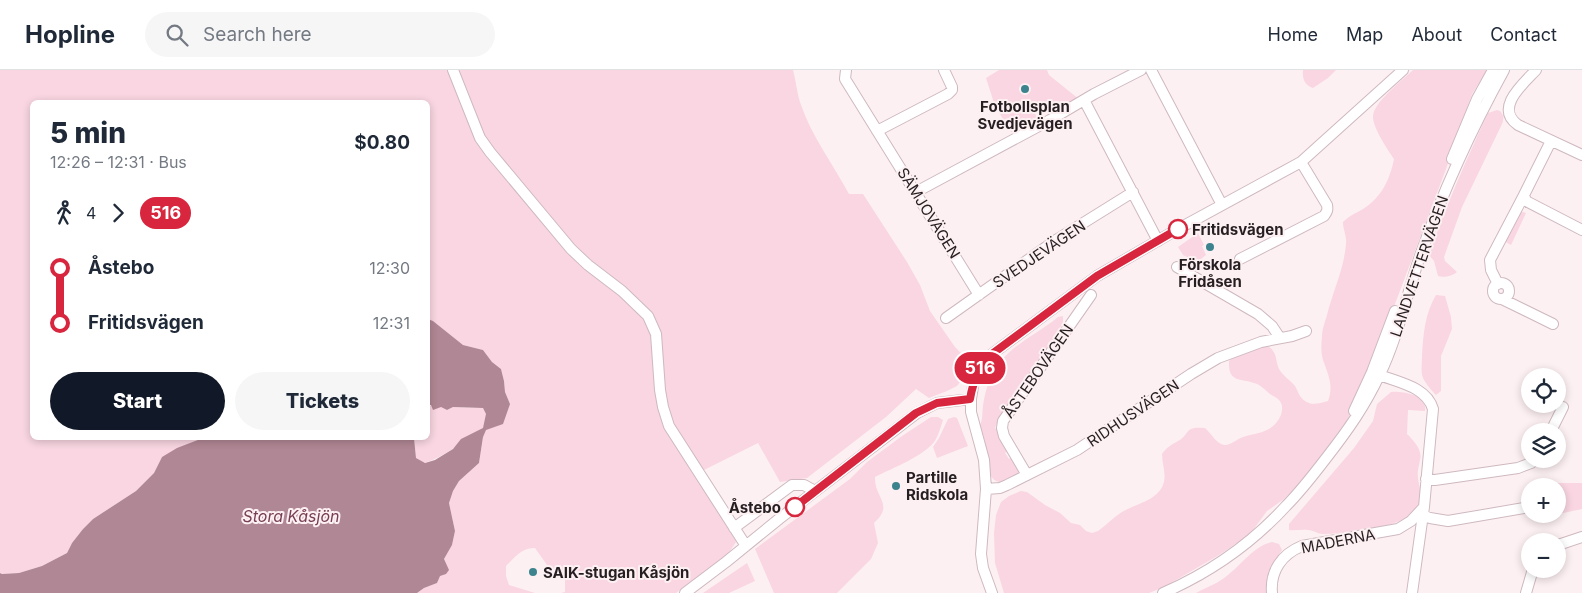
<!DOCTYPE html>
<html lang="en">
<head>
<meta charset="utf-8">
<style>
  :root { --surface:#fff; --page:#f6f6f7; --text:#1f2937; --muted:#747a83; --line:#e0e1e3; --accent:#111827 }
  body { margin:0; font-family:Inter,sans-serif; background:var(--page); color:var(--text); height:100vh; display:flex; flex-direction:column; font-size:19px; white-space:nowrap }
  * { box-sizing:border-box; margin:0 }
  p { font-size:16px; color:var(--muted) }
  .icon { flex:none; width:28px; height:28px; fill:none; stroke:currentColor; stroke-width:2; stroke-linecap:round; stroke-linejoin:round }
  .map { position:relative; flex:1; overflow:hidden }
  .panel { position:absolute; left:30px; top:30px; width:400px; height:340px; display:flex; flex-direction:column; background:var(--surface); border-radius:8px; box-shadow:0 2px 8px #0003 }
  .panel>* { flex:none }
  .badge { padding:0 10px; border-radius:16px; font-size:18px; line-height:32px }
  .fabs { position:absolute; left:1521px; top:298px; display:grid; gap:10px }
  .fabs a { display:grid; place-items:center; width:45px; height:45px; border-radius:50%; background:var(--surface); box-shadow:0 2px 8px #0003; font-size:25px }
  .map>.badge { position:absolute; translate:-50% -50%; box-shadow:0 0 0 2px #fff }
  .legs { display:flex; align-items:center; gap:8px; height:55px; padding:0 20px; font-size:16px }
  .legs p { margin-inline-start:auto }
  .overview { display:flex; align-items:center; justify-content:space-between; height:85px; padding:0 20px }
  h1 { font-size:28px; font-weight:800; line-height:38px }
  .button { display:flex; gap:10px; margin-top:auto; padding:10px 20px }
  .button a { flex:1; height:58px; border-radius:30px; background:var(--accent); color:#fff; font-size:20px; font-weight:800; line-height:58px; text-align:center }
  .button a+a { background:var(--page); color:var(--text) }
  ul { padding:0 20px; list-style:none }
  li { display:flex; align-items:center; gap:18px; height:55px; font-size:19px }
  li i { display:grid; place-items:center; width:8px; height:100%; margin:0 6px; background:currentColor }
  li i::after { content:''; width:12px; height:12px; margin:-6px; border:4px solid; border-radius:50%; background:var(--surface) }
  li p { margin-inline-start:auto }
  li:first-child i { background:linear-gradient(#0000 50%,currentColor 0) }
  li:last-child i { background:linear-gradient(currentColor 50%,#0000 0) }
  header { display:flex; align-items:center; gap:30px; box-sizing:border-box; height:70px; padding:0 25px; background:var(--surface); border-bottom:1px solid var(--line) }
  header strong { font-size:24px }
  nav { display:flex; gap:28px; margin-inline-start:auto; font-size:18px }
  .search { width:350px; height:45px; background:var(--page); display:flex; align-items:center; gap:12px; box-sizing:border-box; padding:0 18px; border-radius:28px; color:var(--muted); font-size:19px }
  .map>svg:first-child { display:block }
</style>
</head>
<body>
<header>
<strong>Hopline</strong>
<div class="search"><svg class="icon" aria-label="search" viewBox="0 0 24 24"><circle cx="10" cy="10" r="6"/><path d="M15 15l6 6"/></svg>Search here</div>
<nav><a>Home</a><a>Map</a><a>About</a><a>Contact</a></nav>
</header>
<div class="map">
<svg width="1582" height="523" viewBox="0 0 1582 523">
  <rect width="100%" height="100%" fill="#fdf0f3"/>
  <!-- green -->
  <path fill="#f9d6e1" d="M0,0h793c3,11 4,24 8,35 11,32 32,59 48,89h14l44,68 13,23 10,26 25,36 11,11 2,5 -5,15 -6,8 -10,5 -18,7 -13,-9 -30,28 -79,61 -27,4 -22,-39 -60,30 37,61 1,8 -8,12 -52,39h-115l4,-1v-13l-18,-14 -12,-17c-13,-1 -21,10 -29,18v10l3,9 26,8h-118l7,-5 13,-5 7,-24 8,-14 3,-14 -6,-28 4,-12 6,-10 20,-18 4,-25 -8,-5c-14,4 -14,10 -24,17 -8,5 -17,10 -27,13l-8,-5 -2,-20h14v-33l13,2 6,3 6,-3 30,1 3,6 24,-10 -5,-12 -1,-11 -3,-12 -9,-7 -9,-12 -20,-5 -30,-24 -5,-2v-217h-396v336h171l-41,19 -8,16 -18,18 -43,28 -10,10 -11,14 -5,10 -25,13 -23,7 -17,1 -2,-1z
    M999,0h48l2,5 31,25 -29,14 -2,-2 5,-3 -5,-9 -16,9 4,9 6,-2 1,1 -24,14 -9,1 -16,-26 -9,-28z
    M1303,0h33l-8,8 -15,10c-8,-3 -11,-9 -10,-18z
    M1413,0h74l-15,24 -26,75 -82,217 -17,34 -42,58 -21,21 -17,12 -17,23 -31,21 -55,32 -15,6h-145l-9,-30 -1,-30 2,-18 5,-13 8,-6 12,-5 6,1 18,13 15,8 11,10 9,2 6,6 6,2 6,-2c7,-5 14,-12 21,-17 14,-10 37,-12 44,-29 4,-10 -1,-21 -1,-31 5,-7 9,-9 16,-13 13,-7 5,-15 27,-13 6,5 12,17 20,17 6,0 12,-6 18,-8 16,-5 30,-4 38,-22 1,-4 2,-8 0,-12 -2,-5 -7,-6 -11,-9 -6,-5 -9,-9 -16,-11 -14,-5 -26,0 -25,-22 8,-6 37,-24 44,-10 4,5 3,12 6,18 4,7 11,11 16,17 2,3 3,7 5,10 8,11 17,8 28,5 6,-15 0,-27 -5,-41 -2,-7 -2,-15 -1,-23 0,-8 3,-15 5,-22 6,-24 17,-46 19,-71 1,-8 -3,-14 -3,-22 6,-6 13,-9 20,-13 19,-12 27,-30 31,-50 -6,-9 -21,-31 -21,-42 0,-15 30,-37 40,-47z
    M1497,40l3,1c4,4 4,8 2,13l-40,83 -18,50 1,4 12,11c-4,4 -14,6 -19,4l-4,-15 -5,-6c17,-49 37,-95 59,-142z
    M1520,141l6,2 -15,32 -7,-4z
    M1198,163l6,12 -2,1 4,9 -9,7 -14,-7 -5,-8z
    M1436,225l9,1 6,21 1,12 -11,27v35l-5,4c-5,-5 -12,-13 -14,-20 -1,-5 0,-14 0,-19 1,-21 3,-43 14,-61z
    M1063,246v6l-4,8 -60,89 -4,9 4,3 9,20 -3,2 4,6 2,-2 9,16 -1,3c-10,5 -21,11 -28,0l-7,-38 -4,-13c3,-6 2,-12 3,-19 1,-8 3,-18 7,-26 13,-33 43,-42 68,-63z
    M1391,322c11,-1 37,3 34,19l-17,-1 -1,24c6,6 16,16 13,26 -1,6 -3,11 -2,18 1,10 5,17 1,26 -10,21 -42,23 -62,26 -11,2 -23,4 -34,4 -5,0 -10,-4 -15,-4 -6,-1 -13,1 -19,0v-6l65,-76 19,-27 4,-17z
    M931,347h7l5,3c-2,6 -4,13 -7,19 -10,17 -44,29 -61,38 -1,21 20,27 -1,46l4,20 -7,16 -34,34h-63l-19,-44 95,-70 17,-17 35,-26z
    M954,347l3,1 11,28 -31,12 -4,-11 6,-9 9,-19z
    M1537,413h45v26l-33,7v-2h9v-28h-19z
    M1272,472l7,2 3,6c-11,16 -16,23 -16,43h-70c11,-6 23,-10 32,-18 14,-11 26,-29 44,-33z
    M747,493l8,18 -26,12h-26z"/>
  <!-- water -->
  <path fill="#b08794" d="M428,249l5,2 30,24 20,5 9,12 9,7 3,12 1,11 5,12 -7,20 -17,6 -3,7 -4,26 -20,18 -6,10 -4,12 6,28 -3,14 -8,14 5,11 -3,4 -6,2 -3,7 -13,5 -7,5h-417v-20l2,1 17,-1 23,-7 25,-13 5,-10 11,-14 10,-10 43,-28 18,-18 8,-16 15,-9 26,-10h211l2,20 9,5 10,-3 18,-11 8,-10 22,-11 3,-14 -3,-6 -30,-1 -6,3 -6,-3 -8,3 -2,-5h-3z"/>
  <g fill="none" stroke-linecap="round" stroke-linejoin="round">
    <defs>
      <path id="minor" d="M453,0l27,68 10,14 81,97 17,16 34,26 26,25 8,18 4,56 3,17 6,19 77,120
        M846,0l-1,9 134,216
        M1151,0l71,135
        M1536,0c-13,14 -42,38 -18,55l64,30
        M1084,30l74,141
        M877,61l71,-37 4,-4v-3l-8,-17
        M1551,71l-27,54 2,6 56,29
        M1452,89l25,-60 16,-29
        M916,122l134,-72 44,-26 47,-24
        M1240,189l84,-43c3,-4 4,-6 3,-11l-26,-43
        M1177,197l81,47 14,12 8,12
        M1493 221a8 8 0 1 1 16 0a8 8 0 1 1-16 0Z
        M1498,214l-7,-14 -1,-10 34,-65
        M1502,229l51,25
        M946,248l110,-78 77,-48
        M1375,303c19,9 51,12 58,36l-9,98 -12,86
        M1354,341l18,-39 23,-61
        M1551,361l12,-24
        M1027,405l-23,-39 -2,-8 1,-7 88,-126
        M1426,409l9,1 83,-12 13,-5 5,-4
        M986,419l14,-1 7,-3 70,-35 114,-76 27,-16 43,-16 31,-6 14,-5
        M1423,445l7,3 18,3 82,-14
        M734,458l58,-43h12l11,6
        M1558,475l24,-8
        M685,523l41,-31 53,-43 138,-106 20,-10 34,-4
        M992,523l-9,-25 -2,-14 5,-65 -2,-29 -13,-48v-13l3,-19 6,-11 12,-15 105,-78 81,-47 123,-67 102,-92
        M1163,523c46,-20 89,-50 123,-87 15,-15 28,-32 41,-49 21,-27 38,-51 53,-83 17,-35 27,-80 40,-118 23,-65 51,-126 84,-186
        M1272,523c-2,-22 10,-39 30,-47l96,-17 13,-8 13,-14
        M1526,523l7,-24"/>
    </defs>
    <!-- minor casing -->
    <use href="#minor" stroke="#ceb9bf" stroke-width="12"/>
    <!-- minor -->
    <use href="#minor" stroke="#fff" stroke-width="10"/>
  </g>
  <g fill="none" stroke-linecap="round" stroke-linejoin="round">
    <defs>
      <path id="line-1" d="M795,437l121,-94 21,-10 33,-4c3,-19 10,-31 22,-45l105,-78 81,-47"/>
    </defs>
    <!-- line-1 casing -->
    <use href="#line-1" stroke="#fff" stroke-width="11"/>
    <!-- line-1 -->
    <use href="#line-1" stroke="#d7263d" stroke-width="8"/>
  </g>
  <!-- markers -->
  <g fill="#3c838d" stroke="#fdf0f3" stroke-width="2">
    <circle cx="1025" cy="19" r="5"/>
    <circle cx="1210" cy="177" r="5"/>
    <circle cx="896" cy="416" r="5"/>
    <circle cx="533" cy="502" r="5"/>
  </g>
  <g fill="#fff" stroke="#d7263d" stroke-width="2.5">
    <circle cx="1178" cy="159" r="9"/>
    <circle cx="795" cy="437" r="9"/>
  </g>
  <g text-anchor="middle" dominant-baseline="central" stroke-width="4" stroke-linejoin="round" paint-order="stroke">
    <!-- poi labels -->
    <g font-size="15" font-weight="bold" fill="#261f21" stroke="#fdf0f3">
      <text x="1025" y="36">Fotbollsplan<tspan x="1025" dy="17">Svedjevägen</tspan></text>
      <text x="1210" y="194">Förskola<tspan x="1210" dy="17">Fridåsen</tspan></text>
      <text x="906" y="407" text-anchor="start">Partille<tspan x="906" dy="17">Ridskola</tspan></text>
      <text x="543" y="502" text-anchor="start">SAIK-stugan Kåsjön</text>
    </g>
    <!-- street labels -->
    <g font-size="15" fill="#261f21" stroke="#fdf0f3">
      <text transform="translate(929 143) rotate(58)">SÄMJOVÄGEN</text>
      <text transform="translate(1039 184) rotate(-34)">SVEDJEVÄGEN</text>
      <text transform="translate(1419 196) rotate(-71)">LANDVETTERVÄGEN</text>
      <text transform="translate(1038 301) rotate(-55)">ÅSTEBOVÄGEN</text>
      <text transform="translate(1133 343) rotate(-34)">RIDHUSVÄGEN</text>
      <text transform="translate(1338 471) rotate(-11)">MADERNA</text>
    </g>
    <!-- stop labels -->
    <g font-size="15" font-weight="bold" fill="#261f21" stroke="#fdf0f3" text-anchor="start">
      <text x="1192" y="159">Fritidsvägen</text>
      <text x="781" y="437" text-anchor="end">Åstebo</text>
    </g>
    <!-- water labels -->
    <g font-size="16" font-style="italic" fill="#773e53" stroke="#fdf0f3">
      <text x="291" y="446">Stora Kåsjön</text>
    </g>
  </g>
</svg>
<div class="fabs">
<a><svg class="icon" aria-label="locate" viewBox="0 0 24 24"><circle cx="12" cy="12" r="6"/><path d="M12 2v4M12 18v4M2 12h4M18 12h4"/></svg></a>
<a><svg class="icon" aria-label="layers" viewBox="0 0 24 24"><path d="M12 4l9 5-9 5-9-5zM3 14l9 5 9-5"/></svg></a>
<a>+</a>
<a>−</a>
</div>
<b class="badge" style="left:980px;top:298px;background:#d7263d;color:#fff">516</b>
<section class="panel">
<div class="overview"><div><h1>5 min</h1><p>12:26 – 12:31 · Bus</p></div><b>$0.80</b></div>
<div class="legs"><svg class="icon" aria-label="walk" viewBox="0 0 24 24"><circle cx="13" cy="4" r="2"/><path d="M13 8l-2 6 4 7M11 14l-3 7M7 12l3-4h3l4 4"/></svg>4<svg class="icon" aria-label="forward" viewBox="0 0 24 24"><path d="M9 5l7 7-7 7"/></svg><b class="badge" style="background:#d7263d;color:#fff">516</b></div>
<ul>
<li><i style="color:#d7263d"></i><b>Åstebo</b><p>12:30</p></li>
<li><i style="color:#d7263d"></i><b>Fritidsvägen</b><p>12:31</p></li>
</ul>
<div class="button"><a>Start</a><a>Tickets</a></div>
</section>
</div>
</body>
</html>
